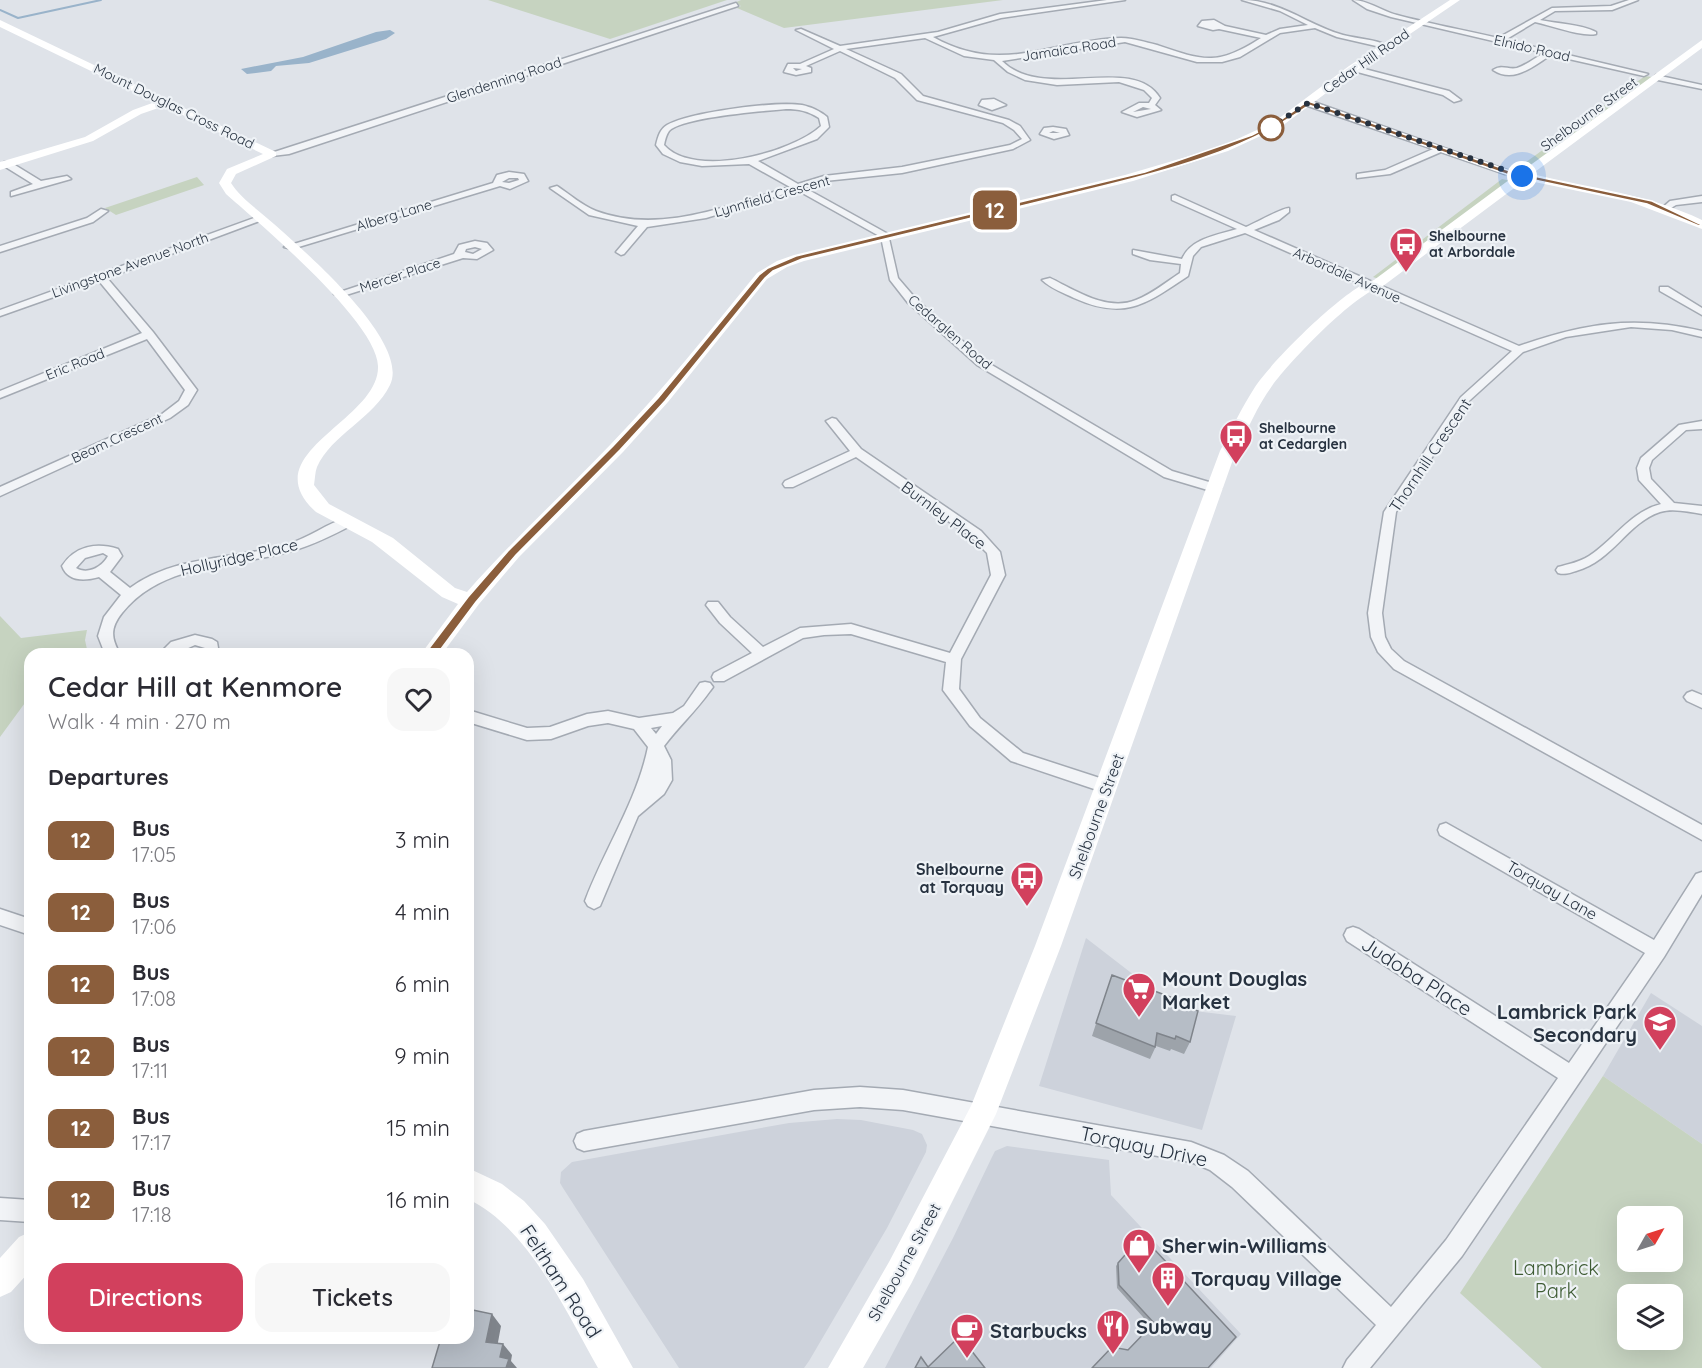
<!DOCTYPE html>
<html lang="en">
<head>
<meta charset="utf-8">
<style>
  :root { --surface:#fff; --page:#f7f7f7; --text:#2b2b33; --muted:#7c7c81; --accent:#d2405d }
  body { margin:0; font-family:Quicksand,sans-serif; background:var(--page); color:var(--text); height:100vh; display:flex; flex-direction:column; font-size:22px; white-space:nowrap }
  * { box-sizing:border-box; margin:0 }
  p { font-size:20px; color:var(--muted) }
  .icon { flex:none; width:33px; height:33px; fill:none; stroke:currentColor; stroke-width:2; stroke-linecap:round; stroke-linejoin:round }
  .map { position:relative; flex:1; overflow:hidden }
  .sheet { position:absolute; left:24px; top:648px; width:450px; height:696px; display:flex; flex-direction:column; background:var(--surface); border-radius:18px; box-shadow:0 6px 24px #0002 }
  .sheet>* { flex:none }
  .badge { padding:0 12px; border-radius:9px; font-size:21px; line-height:39px }
  .needle { width:39px; rotate:51deg }
  .fabs { position:absolute; left:1617px; top:1206px; display:grid; gap:12px }
  .fabs a { display:grid; place-items:center; width:66px; height:66px; border-radius:12px; background:var(--surface); box-shadow:0 6px 24px #0002; font-size:30px }
  .you { position:absolute; width:30px; height:30px; margin:-15px; border:4px solid #fff; border-radius:50%; background:#1a73e8; box-shadow:0 0 0 9px #1a73e833 }
  .map>.badge { position:absolute; translate:-50% -50%; box-shadow:0 0 0 3px #fff }
  h2 { padding:0 24px; font-size:22px; line-height:54px }
  .round { display:grid; place-items:center; flex:none; width:63px; height:63px; border-radius:18px; background:var(--page) }
  .head { display:flex; align-items:center; justify-content:space-between; height:102px; padding:0 24px }
  h1 { font-size:28px; font-weight:600; line-height:45px }
  .primary-button { display:flex; gap:12px; margin-top:auto; padding:12px 24px }
  .primary-button a { flex:1; height:69px; border-radius:18px; background:var(--accent); color:#fff; font-size:24px; font-weight:600; line-height:69px; text-align:center }
  .primary-button a+a { background:var(--page); color:var(--text) }
  ul { padding:0; list-style:none }
  li { display:flex; align-items:center; gap:18px; height:72px; padding:0 24px }
  li div { flex:1 }
  li b { display:block; font-size:22px }
  li em { font-style:normal }
  li .badge { min-width:66px; font-weight:700; text-align:center }
  .map>svg:first-child { display:block }
</style>
</head>
<body>
<div class="map">
<svg width="1702" height="1368" viewBox="0 0 1702 1368">
  <rect width="100%" height="100%" fill="#dfe3e9"/>
  <!-- built -->
  <path fill="#cdd2db" d="M1086,938l92,71 58,7 -34,114 -163,-44z
    M1651,993l51,33v118l-99,-68z
    M837,1119l24,1 52,10 9,4 5,11 -1,7 -39,76 -78,133 -5,7h-125l-116,-180 -3,-5 1,-11 11,-10 217,-39z
    M1007,1146l102,14 2,35 130,139 -30,34h-326l68,-130 39,-81 3,-6z"/>
  <!-- green -->
  <path fill="#c6d3c0" fill-rule="evenodd" d="M488,0h239l-117,39z
    M741,0h262l-219,28 -47,-20 4,-2 -7,-3z
    M1645,76l7,1 -125,93 -8,-3z
    M197,177l7,8 -88,30 -11,-7z
    M1502,179l9,2 -132,98 -6,-2z
    M0,616l21,22 66,-8 -2,10 3,14h-58v42l-30,41z
    M1603,1076l99,68v224h-160l-82,-75zM1628,1216h44v46h-44zM1628,1294h44v46h-44z"/>
  <!-- water -->
  <path fill="#99b3ca" d="M390,30l5,3 -9,6 -77,24 -33,3 -5,5 -24,3 -6,-5 62,-12 73,-25z"/>
  <g fill="none" stroke-linecap="round" stroke-linejoin="round">
    <!-- stream -->
    <path stroke="#99b3ca" stroke-width="2" d="M0,10l18,8 83,-18"/>
    <defs>
      <path id="street" d="M1107,0h18l-124,18 -68,19c70,39 116,3 188,1 12,0 24,4 36,7 47,16 60,21 104,-7l-42,-9 -6,1 -15,-4 4,-5 12,-1 11,6 41,9 14,-6 28,-4 -28,-14 -38,-11c38,0 66,25 101,35 15,4 33,4 45,11l-3,2 -48,-11 -22,-9 -35,5 -40,24 -18,5h-25l-72,-20 -123,19c42,42 130,-8 158,37l-5,7 6,5 -24,7 -15,-5 17,-9h10l3,-5 -8,-8 -25,-8 -62,3 -32,-5 -17,-8 -14,-12 -30,-4 -39,-18 -79,11 55,25 22,22 86,24 11,6 10,14 -17,9 -111,24 -77,8 -20,7 83,46 10,44 18,21 69,62 187,110 47,14 2,3 -2,3h-8l-47,-14 -187,-112 -69,-62 -18,-23 -9,-43 -84,-47 -91,28 -59,9 -23,27 -3,1 -5,-3 22,-26 -49,-11 -39,-27 7,-2c12,8 26,20 39,25 64,24 133,-6 194,-24l-41,-23 -47,2 -22,-4 -17,-8 -7,-9c2,-8 4,-16 11,-20 23,-13 109,-24 135,-20 9,2 18,6 25,12l2,10 -12,12 -59,22 40,23 26,-8 78,-9 108,-22 12,-6 -8,-9 -11,-7 -86,-23 -22,-22 -55,-27 -34,15 5,2v4l-15,3 -12,-3 4,-8h12l34,-15 -38,-19 5,-1 39,17 98,-14 62,-18zM793,68l9,1 -6,2zM1143,107l8,2 -18,3zM786,109c13,0 22,2 33,9l2,8c-29,27 -127,53 -157,19 1,-5 2,-10 5,-14 13,-14 96,-20 117,-22z
        M1353,0c14,0 29,11 44,15 33,9 67,15 101,23l54,-30 59,-2 18,-6h9l-26,10 -57,1 -15,9c19,4 40,4 56,12v2c-15,3 -43,-8 -61,-12l-30,18 143,34 -4,2 -93,-21c-18,11 -37,29 -58,15 9,-6 15,0 24,-2 9,-3 18,-10 27,-15l-153,-36 -24,-8z
        M736,3l2,3 -449,148 -17,2 -4,-2z
        M1353,66l96,25 12,9 -7,2 -11,-7 -93,-25z
        M1656,75l46,10v4l-49,-10z
        M994,99l12,6 -14,5 -13,-5 3,-5z
        M1305,101h6l201,71 -7,2 -64,-22 -51,22 -33,4v-4l28,-4 48,-21 -128,-44z
        M1053,127l13,2 3,6 -15,4 -14,-5 4,-6zM1053,131l7,2h-11z
        M4,162h6l31,19 26,-5 4,3 -60,17v-4l22,-8 -29,-18z
        M509,172l15,2 4,7 -18,8 -10,-3 -208,63 -8,-2 209,-64 4,-8zM509,178h9l1,2 -10,3 -7,-1z
        M1175,195l71,32c10,-4 36,-19 43,-19v4l-10,8 -25,10 265,116c65,-23 115,-31 183,-15v6l-30,-7 -41,-3 -65,10 -43,15 -54,49 -73,111 -14,101 3,24 6,12 13,12 298,164v15l-308,-171 -16,-17 -7,-15 -3,-24 16,-101 77,-115 51,-46 -267,-118 -44,14 -8,9 -5,20c-42,28 -63,45 -114,22 -10,-5 -24,-10 -32,-18l8,-2c25,12 57,34 86,22 16,-6 30,-18 44,-27l1,-9 -31,-4 -17,-6v-4l49,9c9,-21 36,-24 55,-30l-65,-29v-4z
        M1702,196v6l-26,3 -10,6 -4,-3 8,-7z
        M101,209l7,2 -15,11 -93,30v-6l87,-28z
        M257,217l8,2 -158,59 46,54 44,58 -9,15 -18,13 -170,78v-9l162,-73 17,-13 6,-11 -38,-51 -147,59v-7l142,-58 -43,-52 -99,35v-6z
        M475,241l12,2 6,7 -16,9 -14,-1 -120,38 -9,-2 120,-40 5,-9zM475,247l7,2 -9,5 -8,-2 1,-3z
        M1660,287h8l34,21v7l-42,-24z
        M832,418l4,1 25,30 120,82 19,21 5,23 -44,84 -2,30 21,29 43,35 89,29 2,5 -2,5 -6,1 -95,-32 -41,-35 -27,-36 3,-28 -95,-28 -27,1 -21,3 -79,43h-10l-2,-4 2,-4 38,-20 -32,-30 -14,-18 2,-3h10l12,15 33,30 37,-19 51,-4 99,29 41,-78 -4,-22 -16,-16 -115,-80 -63,30h-8l-2,-3 2,-3 65,-30 -24,-30z
        M1702,421v8l-16,1 -34,30 -3,8 2,11 23,24 28,3v8c-13,-2 -29,-6 -42,-2 -33,11 -47,49 -84,59 -6,2 -11,4 -18,2l-2,-3 2,-3c11,-3 22,-5 31,-11 26,-17 41,-44 72,-52l-22,-24 -2,-12 4,-10 38,-33z
        M347,518l6,4 -1,3c-19,10 -39,20 -60,26 -58,17 -128,10 -170,62 -12,15 -11,25 -2,41h-15l-7,-18 6,-19 17,-22 -22,-18c-14,4 -31,5 -37,-11 13,-20 34,-24 56,-17l4,7 -12,16 20,16c46,-34 106,-28 158,-44 21,-6 39,-21 59,-26zM103,553l5,3c-6,11 -20,19 -32,12l9,-10z
        M195,635l17,4 5,3 2,12h-14v-6l-10,-3 -20,9h-16l12,-12z
        M705,682l5,1 3,4 -3,4c-14,20 -31,35 -46,55l7,14 1,20 -8,14 -26,22 -38,90 -6,3 -6,-3 -3,-5c19,-51 52,-100 63,-154l-14,-18 -26,-6 -20,3 -37,13 -24,1 -59,-18v-12l59,18 23,-1 37,-13 21,-3 31,7 34,-5 11,-7 16,-23zM662,726l-6,8 -5,-6z
        M1692,691l10,4v13l-15,-7 -3,-4 3,-4z
        M1446,823l208,117 42,-66 6,-2v22l-38,63 -202,299 -92,112h-27l4,-8 29,-35 -144,-138 -22,-17 -19,-8 -288,-52 -43,-3 -46,3 -230,41 -7,-3 -3,-7 3,-7 7,-3 230,-41 46,-3 43,3 288,52 33,13 24,16 143,136 55,-67 112,-162 -211,-137 -3,-6 3,-6 6,-2 6,2 210,134 76,-110 -205,-118 -2,-5 2,-5z
        M0,909l30,10v16l-30,-10z
        M0,1198l30,2v22l-30,-2z"/>
    </defs>
    <!-- street casing -->
    <use href="#street" stroke="#a4aab3" stroke-width="3"/>
    <!-- street -->
    <use href="#street" fill="#f2f4f7" fill-rule="evenodd"/>
    <!-- secondary -->
    <path fill="#fff" fill-rule="evenodd" d="M1450,0h10l-103,70 -75,56 -54,25 -95,30 -329,80 -17,6 -20,12 -99,123 -45,50 -104,105 -40,47 -37,50h-21l37,-50 -16,-7 -70,-55 -56,-30c-65,-59 64,-91 62,-146 -1,-44 -118,-142 -152,-172l-7,-11 8,-14 36,-15 -99,-48 -23,8 -48,27 -93,29v-8l85,-25 48,-27 22,-8 -155,-75v-7l276,132v4l-40,18 -5,9c10,16 29,28 43,41 30,27 137,118 116,161 -16,33 -59,50 -73,82 -2,5 -2,12 -3,18l15,19 64,34 62,50 12,4c46,-52 96,-98 144,-148 52,-54 99,-113 146,-171l20,-12 17,-6 331,-80 95,-28 54,-25 75,-56z
      M1702,40v8l-170,126c58,14 116,20 170,46v9l-71,-27 -106,-22 -142,106c-28,7 -93,75 -111,100 -15,20 -24,44 -36,65l-175,495 -65,168 -85,170 -48,84h-35l61,-106 82,-156 64,-160 185,-495c11,-21 22,-44 35,-64 16,-25 93,-102 119,-107l139,-103 -4,-3 2,-3 10,1z
      M468,1168l34,16 22,17 21,23 38,55 50,89h-35c-32,-56 -69,-140 -130,-169z
      M30,1232v39l-19,21 -11,5v-39l19,-21z"/>
  </g>
  <!-- wall -->
  <path fill="#9da3aa" d="M1112,975l60,26 18,41 -6,12 -13,-5 -1,2 -14,-5 -6,13 -58,-23z
    M1118,1263l118,74 -108,13 23,-24 -34,-38 -1,-22z"/>
  <!-- shaded-wall -->
  <path fill="#7f848b" d="M492,1314l9,12 -5,27 -10,-11z
    M503,1344l9,11 -1,6 6,7h-11l-6,-11z"/>
  <!-- building -->
  <path fill="#b6bdc6" stroke="#7f848b" stroke-width="1.5" d="M1112,975l61,23 -1,3 26,10 -8,31 -14,-6 -1,3 -18,-6 -2,14 -59,-24z
    M1132,1247l22,2 82,88 -28,31h-116l20,-21 16,3 26,-27 -35,-38 -1,-22z
    M468,1309l24,5 -6,28 17,2 -3,13 9,2 -3,9h-74l9,-30h27z
    M960,1336l25,32h-70l6,-11 7,10z"/>
  <!-- line -->
  <path fill="#8b5e3c" stroke="#fff" stroke-width="1.5" d="M1308,101l202,70 142,30 50,24 -3,1 -52,-22 -141,-30 -197,-69c-75,54 -171,72 -259,94 -83,20 -166,40 -248,60l-29,12 -8,7 -100,123 -45,49 -104,105 -40,47 -41,55h-8v-6l41,-54 40,-46 105,-105 45,-48 101,-123 9,-7 28,-12 349,-84 107,-37 24,-12z"/>
  <g fill="none" stroke-linecap="round" stroke-linejoin="round">
    <!-- walk -->
    <path stroke="#273240" stroke-width="6" stroke-dasharray="0 10.8" d="M1271,128l-5,2 42,-27 214,73"/>
  </g>
  <!-- icons -->
  <defs>
    <symbol id="bus-pin" viewBox="-11 -11 22 30"><path d="M0 17L-7.5 6A9.5 9.5 0 1 1 7.5 6Z" fill="#d2405d" stroke="#eef2f6"/><path d="M-5-6H5V4H4V6H2V4H-2V6H-4V4H-5ZM-3.5-4V0h7V-4ZM-3.5 1.2v1.5H-2V1.2ZM2 1.2v1.5H3.5V1.2Z" fill="#fff"/></symbol>
    <symbol id="supermarket-pin" viewBox="-11 -11 22 30"><path d="M0 17L-7.5 6A9.5 9.5 0 1 1 7.5 6Z" fill="#d2405d" stroke="#eef2f6"/><path d="M-6-5.5h2.5l.6 2H6L4.5 2H-2.5L-4.4-4H-6ZM-1.5 3.2a1.3 1.3 0 1 0 .1 0ZM3 3.2a1.3 1.3 0 1 0 .1 0Z" fill="#fff"/></symbol>
    <symbol id="school-pin" viewBox="-11 -11 22 30"><path d="M0 17L-7.5 6A9.5 9.5 0 1 1 7.5 6Z" fill="#d2405d" stroke="#eef2f6"/><path d="M0-5L7-2L0 1L-7-2ZM-4 1L0 2.5L4 1V4Q0 6-4 4Z" fill="#fff"/></symbol>
    <symbol id="shop-pin" viewBox="-11 -11 22 30"><path d="M0 17L-7.5 6A9.5 9.5 0 1 1 7.5 6Z" fill="#d2405d" stroke="#eef2f6"/><path d="M-5-2.5h2.3a2.7 3.5 0 0 1 5.4 0H5L5.5 6h-11ZM-1.5-2.5h3a1.5 2.3 0 0 0-3 0Z" fill="#fff"/></symbol>
    <symbol id="building-pin" viewBox="-11 -11 22 30"><path d="M0 17L-7.5 6A9.5 9.5 0 1 1 7.5 6Z" fill="#d2405d" stroke="#eef2f6"/><path d="M-4-6H4V6H1V3H-1V6H-4ZM-2.5-4.3h1.7v1.8h-1.7ZM.8-4.3h1.7v1.8H.8ZM-2.5-1h1.7V.8h-1.7ZM.8-1h1.7V.8H.8Z" fill="#fff"/></symbol>
    <symbol id="restaurant-pin" viewBox="-11 -11 22 30"><path d="M0 17L-7.5 6A9.5 9.5 0 1 1 7.5 6Z" fill="#d2405d" stroke="#eef2f6"/><path d="M-5-6h1v4h1v-4h1v4h1v-4h1v5L-1.5 .5V6h-2V.5L-5-1ZM5-6V6H3V1.5H1.5Q1.5-4 5-6Z" fill="#fff"/></symbol>
    <symbol id="cafe-pin" viewBox="-11 -11 22 30"><path d="M0 17L-7.5 6A9.5 9.5 0 1 1 7.5 6Z" fill="#d2405d" stroke="#eef2f6"/><path d="M-5.5-4.5H6V0H3Q3 3.5 0 3.5H-2.5Q-5.5 3.5-5.5 0ZM3-3.2v2h1.7v-2ZM-6 4.5H4V6H-6Z" fill="#fff"/></symbol>
  </defs>
  <g fill-rule="evenodd">
    <use href="#bus-pin" x="1387" y="225" width="38" height="52"/>
    <use href="#bus-pin" x="1217" y="417" width="38" height="52"/>
    <use href="#bus-pin" x="1008" y="859" width="38" height="52"/>
    <use href="#supermarket-pin" x="1120" y="970" width="38" height="52"/>
    <use href="#school-pin" x="1641" y="1003" width="38" height="52"/>
    <use href="#shop-pin" x="1120" y="1226" width="38" height="52"/>
    <use href="#building-pin" x="1149" y="1259" width="38" height="52"/>
    <use href="#restaurant-pin" x="1094" y="1307" width="38" height="52"/>
    <use href="#cafe-pin" x="948" y="1311" width="38" height="52"/>
  </g>
  <!-- markers -->
  <circle fill="#fff" stroke="#8b5e3c" stroke-width="3" cx="1271" cy="128" r="12"/>
  <g text-anchor="middle" dominant-baseline="central" stroke-width="4.5" stroke-linejoin="round" paint-order="stroke">
    <!-- far-street labels -->
    <g font-size="14" fill="#273240" stroke="#eef2f6">
      <text transform="translate(1532 48) rotate(13)">Elnido Road</text>
      <text transform="translate(1069 49) rotate(-9)">Jamaica Road</text>
      <text transform="translate(1366 61) rotate(-35)">Cedar Hill Road</text>
      <text transform="translate(504 80) rotate(-18)">Glendenning Road</text>
      <text transform="translate(174 106) rotate(26)">Mount Douglas Cross Road</text>
      <text transform="translate(1589 114) rotate(-36)">Shelbourne Street</text>
      <text transform="translate(772 196) rotate(-16)">Lynnfield Crescent</text>
      <text transform="translate(394 215) rotate(-17)">Alberg Lane</text>
      <text transform="translate(130 265) rotate(-20)">Livingstone Avenue North</text>
      <text transform="translate(400 275) rotate(-18)">Mercer Place</text>
      <text transform="translate(1347 275) rotate(24)">Arbordale Avenue</text>
      <text transform="translate(950 332) rotate(41)">Cedarglen Road</text>
      <text transform="translate(75 364) rotate(-22)">Eric Road</text>
      <text transform="translate(117 438) rotate(-25)">Beam Crescent</text>
    </g>
    <!-- far-poi labels -->
    <g font-size="14" font-weight="bold" fill="#273240" stroke="#eef2f6" text-anchor="start">
      <text x="1429" y="236">Shelbourne<tspan x="1429" dy="16">at Arbordale</tspan></text>
      <text x="1259" y="428">Shelbourne<tspan x="1259" dy="16">at Cedarglen</tspan></text>
    </g>
    <!-- street labels -->
    <g font-size="16" fill="#273240" stroke="#eef2f6">
      <text transform="translate(1430 455) rotate(-56)">Thornhill Crescent</text>
      <text transform="translate(944 515) rotate(37)">Burnley Place</text>
      <text transform="translate(239 557) rotate(-13)">Hollyridge Place</text>
      <text transform="translate(1096 816) rotate(-70)">Shelbourne Street</text>
      <text transform="translate(1552 890) rotate(30)">Torquay Lane</text>
      <text transform="translate(904 1262) rotate(-61)">Shelbourne Street</text>
    </g>
    <!-- poi labels -->
    <g font-size="16" font-weight="bold" fill="#273240" stroke="#eef2f6" text-anchor="end">
      <text x="1004" y="869">Shelbourne<tspan x="1004" dy="18">at Torquay</tspan></text>
    </g>
    <!-- near-street labels -->
    <g font-size="20" fill="#273240" stroke="#eef2f6">
      <text transform="translate(1417 976) rotate(33)">Judoba Place</text>
      <text transform="translate(1144 1146) rotate(12)">Torquay Drive</text>
      <text transform="translate(561 1281) rotate(57)">Feltham Road</text>
    </g>
    <!-- near-poi labels -->
    <g font-size="20" font-weight="bold" fill="#273240" stroke="#eef2f6" text-anchor="start">
      <text x="1162" y="978">Mount Douglas<tspan x="1162" dy="23">Market</tspan></text>
      <text x="1637" y="1011" text-anchor="end">Lambrick Park<tspan x="1637" dy="23">Secondary</tspan></text>
      <text x="1162" y="1245">Sherwin-Williams</text>
      <text x="1191" y="1278">Torquay Village</text>
      <text x="1136" y="1326">Subway</text>
      <text x="990" y="1330">Starbucks</text>
    </g>
    <!-- near-park labels -->
    <g font-size="20" fill="#3e5c34" stroke="#eef2f6">
      <text x="1556" y="1267">Lambrick<tspan x="1556" dy="23">Park</tspan></text>
    </g>
  </g>
</svg>
<div class="fabs">
<a><svg class="needle" viewBox="-14 -14 28 28"><path d="M0-13l5 13h-10z" fill="#e53935"/><path d="M0 13l5-13h-10z" fill="#7c7c81"/></svg></a>
<a><svg class="icon" aria-label="layers" viewBox="0 0 24 24"><path d="M12 4l9 5-9 5-9-5zM3 14l9 5 9-5"/></svg></a>
</div>
<div class="you" style="left:1522px;top:176px"></div>
<b class="badge" style="left:995px;top:210px;background:#8b5e3c;color:#fff">12</b>
<section class="sheet">
<div class="head"><div><h1>Cedar Hill at Kenmore</h1><p>Walk · 4 min · 270 m</p></div><a class="round"><svg class="icon" aria-label="heart" viewBox="0 0 24 24"><path d="M12 20l-8-8c-3-5 5-10 8-4 3-6 11-1 8 4z"/></svg></a></div>
<h2>Departures</h2>
<ul>
<li><span class="badge" style="background:#8b5e3c;color:#fff">12</span><div><b>Bus</b><p>17:05</p></div><em>3 min</em></li>
<li><span class="badge" style="background:#8b5e3c;color:#fff">12</span><div><b>Bus</b><p>17:06</p></div><em>4 min</em></li>
<li><span class="badge" style="background:#8b5e3c;color:#fff">12</span><div><b>Bus</b><p>17:08</p></div><em>6 min</em></li>
<li><span class="badge" style="background:#8b5e3c;color:#fff">12</span><div><b>Bus</b><p>17:11</p></div><em>9 min</em></li>
<li><span class="badge" style="background:#8b5e3c;color:#fff">12</span><div><b>Bus</b><p>17:17</p></div><em>15 min</em></li>
<li><span class="badge" style="background:#8b5e3c;color:#fff">12</span><div><b>Bus</b><p>17:18</p></div><em>16 min</em></li>
</ul>
<div class="primary-button"><a>Directions</a><a>Tickets</a></div>
</section>
</div>
</body>
</html>
